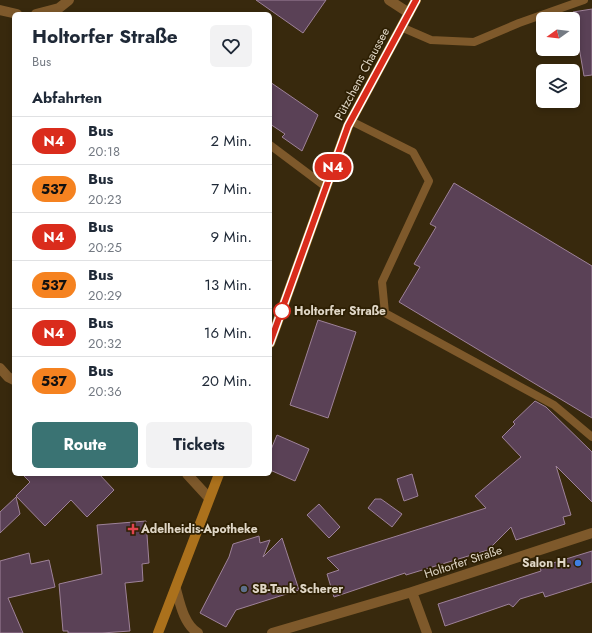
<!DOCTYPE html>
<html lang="de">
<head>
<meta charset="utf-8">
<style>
  :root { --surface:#fff; --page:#f2f2f3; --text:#1f2937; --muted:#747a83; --line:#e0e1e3; --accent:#3a7373 }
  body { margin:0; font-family:Jost,sans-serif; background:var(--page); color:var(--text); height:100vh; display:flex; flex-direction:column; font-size:15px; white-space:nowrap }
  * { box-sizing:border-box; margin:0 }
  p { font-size:13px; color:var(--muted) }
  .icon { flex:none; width:22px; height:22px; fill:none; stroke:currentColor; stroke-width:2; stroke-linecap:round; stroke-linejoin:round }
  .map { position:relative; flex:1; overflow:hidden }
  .details { position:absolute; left:12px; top:12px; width:260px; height:464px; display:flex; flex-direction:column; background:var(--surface); border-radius:6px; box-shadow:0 2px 6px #0003 }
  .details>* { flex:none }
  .badge { padding:0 8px; border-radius:13px; font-size:14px; line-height:26px }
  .needle { width:26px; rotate:255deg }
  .controls { position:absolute; left:536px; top:12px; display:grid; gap:8px }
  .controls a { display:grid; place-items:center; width:44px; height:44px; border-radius:6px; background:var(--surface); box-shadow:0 2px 6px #0003; font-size:20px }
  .map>.badge { position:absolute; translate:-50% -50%; box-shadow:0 0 0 2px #fff }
  h2 { padding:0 20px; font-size:15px; line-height:36px }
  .round { display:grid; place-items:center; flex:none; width:42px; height:42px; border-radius:6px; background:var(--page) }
  .head { display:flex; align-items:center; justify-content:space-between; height:68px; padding:0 20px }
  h1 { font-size:19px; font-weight:700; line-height:30px }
  .primary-button { display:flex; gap:8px; margin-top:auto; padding:8px 20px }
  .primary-button a { flex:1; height:46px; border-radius:6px; background:var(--accent); color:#fff; font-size:16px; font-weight:700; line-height:46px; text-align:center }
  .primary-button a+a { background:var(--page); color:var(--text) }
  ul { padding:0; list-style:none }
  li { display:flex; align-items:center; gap:12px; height:48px; padding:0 20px; border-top:1px solid var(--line) }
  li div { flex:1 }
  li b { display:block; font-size:15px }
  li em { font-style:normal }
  li .badge { min-width:44px; font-weight:700; text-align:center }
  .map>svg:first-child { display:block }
</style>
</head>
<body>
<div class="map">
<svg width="592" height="633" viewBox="0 0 592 633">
  <rect width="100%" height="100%" fill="#38290d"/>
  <!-- building -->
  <path fill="#5a4156" stroke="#9e8299" d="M256,0h70l-23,33z
    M592,9v66l-8,1 -11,-64z
    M270,82l48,33 -16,36 -20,-14 3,-3 -15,-10z
    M454,183l138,83v152l-193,-116 21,-35 -6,-3 22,-37 -6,-3z
    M318,320l38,12 -28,86 -38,-13z
    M535,401l11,6 46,45v50l-36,-36 15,49 -8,2 2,7 -49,16 -5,-13 -23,23 -82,25 -1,-2 -71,24 -7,-23 12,-4 -12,-12 159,-50 -11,-12 46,-39 -19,-20 13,-13 -2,-2z
    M277,435l32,14 -14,32 -25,-11v-18z
    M22,474h77l15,16 -27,27 -16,-17 -26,26 -29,-30 14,-14z
    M412,474l6,22 -14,5 -7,-22z
    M16,497l4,17 -20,19v-21z
    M375,499h6l21,15 -10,13 -24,-19z
    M319,504l21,23 -11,11 -22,-23z
    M146,521l3,42 -7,1 1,17 -18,2 5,48 -28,2h-34v-2h-5l-4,-47 43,-10 -5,-49z
    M259,536l1,7 10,-3 -7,17 19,-19 17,52 -63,20 -10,17 -26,-14 29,-56 4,-13z
    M592,551v31l-47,15 -2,-5 -23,7 -7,8 -4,-3 -64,22 -7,-22 103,-33 -1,-4z
    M29,553l2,11 18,-4 6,27 -47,11 15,35h-23v-72z"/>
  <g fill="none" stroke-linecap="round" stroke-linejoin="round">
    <!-- lane -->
    <path stroke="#7e592b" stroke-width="8" d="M401,27l30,13 43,2 45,-19 65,-23
      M351,121l62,31 16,29 -47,101 3,31 169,92 38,32
      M270,145l56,42"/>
    <!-- street -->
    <path stroke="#7e592b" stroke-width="10" d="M389,0l20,13
      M0,10l17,4
      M36,14l23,-6 10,-8
      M0,368l8,9 6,3
      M187,474l22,24
      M176,589c4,15 8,35 22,44
      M412,592l15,41
      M272,633l140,-41 180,-59"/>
    <!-- secondary -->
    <path stroke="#ab711c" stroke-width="10" d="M270,343l78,-217 68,-126
      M158,633l61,-159"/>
  </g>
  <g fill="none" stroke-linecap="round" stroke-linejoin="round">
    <defs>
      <path id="line" d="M270,343l78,-217 68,-126"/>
    </defs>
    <!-- line casing -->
    <use href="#line" stroke="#fff" stroke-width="9"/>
    <!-- line -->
    <use href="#line" stroke="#da2c1c" stroke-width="6"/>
  </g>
  <!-- markers -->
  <circle fill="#fff" stroke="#da2c1c" stroke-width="2" cx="282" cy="311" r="8"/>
  <path fill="#e0444e" stroke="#2d1f03" stroke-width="1.5" d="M131 523h4v4h4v4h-4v4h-4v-4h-4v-4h4z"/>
  <circle fill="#3f7fe0" stroke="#2d1f03" stroke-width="1.5" cx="578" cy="563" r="4"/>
  <circle fill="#5c6f8a" stroke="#2d1f03" stroke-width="1.5" cx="244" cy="589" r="4"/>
  <g text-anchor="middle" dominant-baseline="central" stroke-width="3.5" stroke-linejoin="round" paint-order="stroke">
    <!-- street labels -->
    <g font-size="12" fill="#e0d7c7" stroke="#2d1f03">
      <text transform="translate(362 74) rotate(-62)">Pützchens Chaussee</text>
      <text transform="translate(463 562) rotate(-18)">Holtorfer Straße</text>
    </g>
    <!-- stop labels -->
    <g font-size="12" font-weight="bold" fill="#e0d7c7" stroke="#2d1f03" text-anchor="start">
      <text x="294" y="311">Holtorfer Straße</text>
    </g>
    <!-- poi labels -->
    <g font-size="12" font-weight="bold" fill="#e0d7c7" stroke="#2d1f03" text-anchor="start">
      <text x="141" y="529">Adelheidis-Apotheke</text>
      <text x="570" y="563" text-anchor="end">Salon H.</text>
      <text x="252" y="589">SB-Tank Scherer</text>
    </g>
  </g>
</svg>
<div class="controls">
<a><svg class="needle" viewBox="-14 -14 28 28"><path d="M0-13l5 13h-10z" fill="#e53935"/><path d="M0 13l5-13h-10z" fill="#747a83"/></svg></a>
<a><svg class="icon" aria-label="layers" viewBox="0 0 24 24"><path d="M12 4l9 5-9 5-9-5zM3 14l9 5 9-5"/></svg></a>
</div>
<b class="badge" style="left:333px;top:167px;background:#da2c1c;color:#fff">N4</b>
<section class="details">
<div class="head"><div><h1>Holtorfer Straße</h1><p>Bus</p></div><a class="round"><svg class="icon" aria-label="heart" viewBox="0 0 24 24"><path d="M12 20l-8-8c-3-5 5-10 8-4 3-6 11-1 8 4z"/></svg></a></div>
<h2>Abfahrten</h2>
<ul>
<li><span class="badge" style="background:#da2c1c;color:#fff">N4</span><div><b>Bus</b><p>20:18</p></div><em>2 Min.</em></li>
<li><span class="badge" style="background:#f58220;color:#111">537</span><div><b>Bus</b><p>20:23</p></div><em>7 Min.</em></li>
<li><span class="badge" style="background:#da2c1c;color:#fff">N4</span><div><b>Bus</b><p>20:25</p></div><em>9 Min.</em></li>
<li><span class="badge" style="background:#f58220;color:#111">537</span><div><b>Bus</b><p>20:29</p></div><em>13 Min.</em></li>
<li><span class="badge" style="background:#da2c1c;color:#fff">N4</span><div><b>Bus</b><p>20:32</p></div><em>16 Min.</em></li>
<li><span class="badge" style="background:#f58220;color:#111">537</span><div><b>Bus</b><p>20:36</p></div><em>20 Min.</em></li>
</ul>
<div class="primary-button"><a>Route</a><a>Tickets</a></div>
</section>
</div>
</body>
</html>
